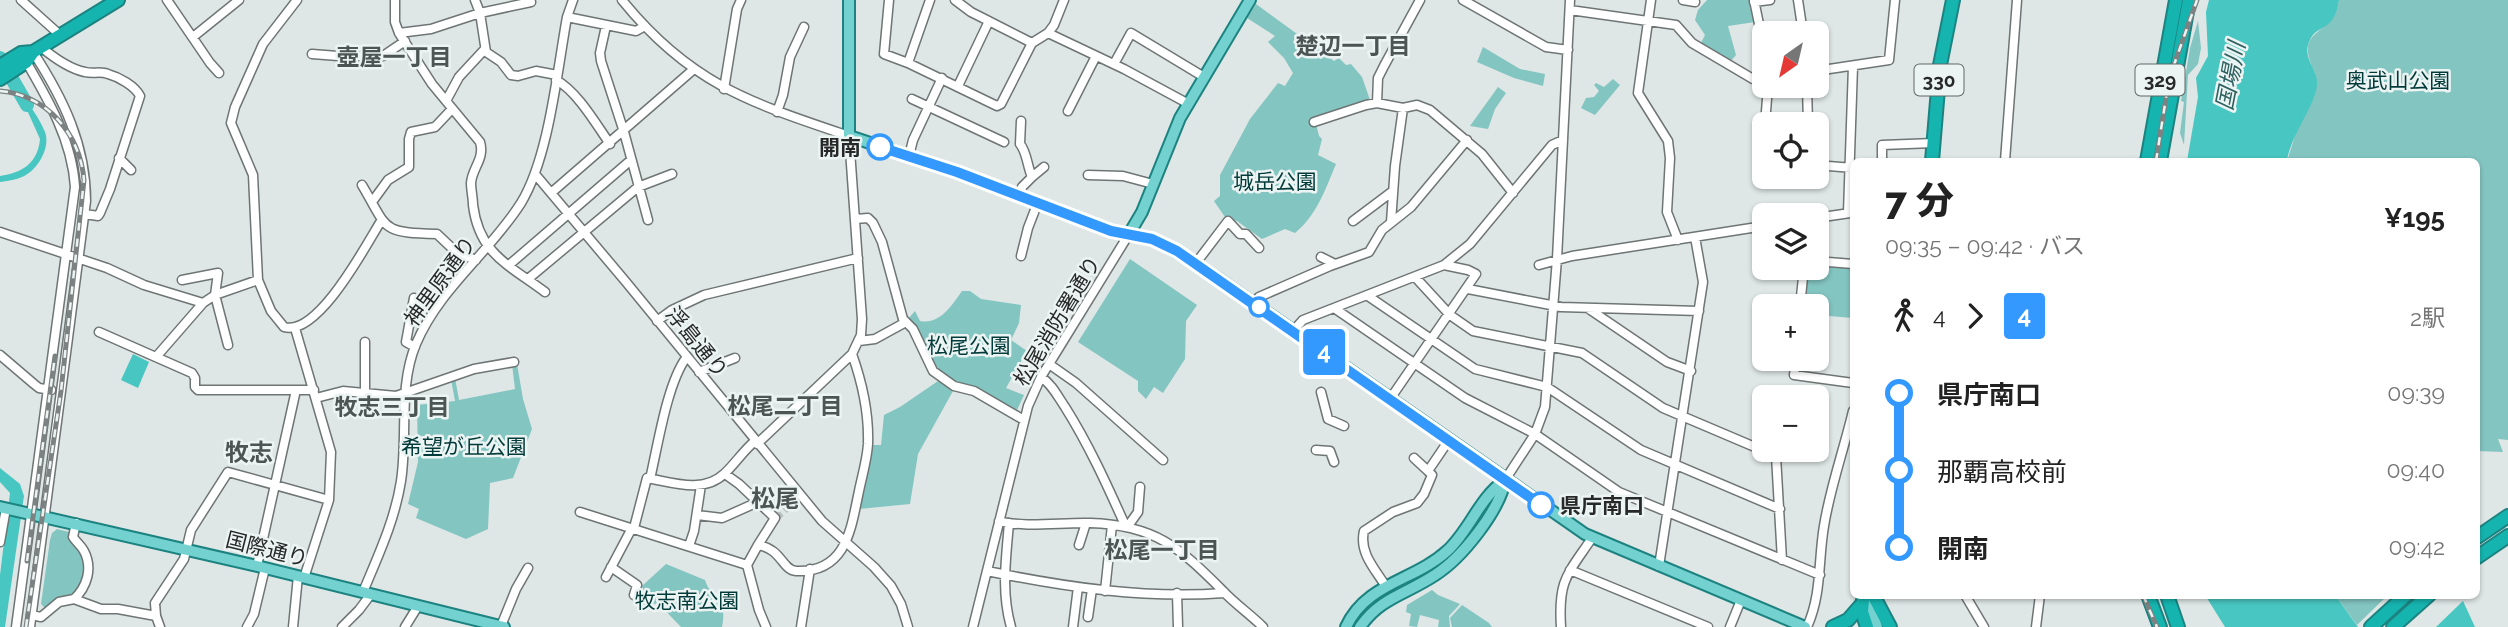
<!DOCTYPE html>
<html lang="ja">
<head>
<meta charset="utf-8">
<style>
  :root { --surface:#fff; --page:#f6f6f6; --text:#222; --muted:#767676 }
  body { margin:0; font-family:Raleway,"Noto Sans JP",sans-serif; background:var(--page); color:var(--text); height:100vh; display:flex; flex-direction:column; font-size:26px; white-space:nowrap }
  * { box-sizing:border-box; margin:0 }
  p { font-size:23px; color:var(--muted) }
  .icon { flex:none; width:38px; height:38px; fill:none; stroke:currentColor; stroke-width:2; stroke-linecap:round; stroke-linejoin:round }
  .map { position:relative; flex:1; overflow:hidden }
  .side { position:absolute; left:1850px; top:158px; width:630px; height:441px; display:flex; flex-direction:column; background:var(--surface); border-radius:10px; box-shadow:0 2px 5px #0004 }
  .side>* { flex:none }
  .badge { padding:0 14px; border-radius:5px; font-size:24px; line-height:46px }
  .needle { width:46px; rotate:214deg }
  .tools { position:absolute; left:1752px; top:21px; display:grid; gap:14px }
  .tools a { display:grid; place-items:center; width:77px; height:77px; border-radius:10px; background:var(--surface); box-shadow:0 2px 5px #0004; font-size:35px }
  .map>.badge { position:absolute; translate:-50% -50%; box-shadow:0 0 0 4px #fff }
  .legs { display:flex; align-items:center; gap:10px; height:77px; padding:0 35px; font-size:23px }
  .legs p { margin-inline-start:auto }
  .summary { display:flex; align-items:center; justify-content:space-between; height:119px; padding:0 35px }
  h1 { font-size:38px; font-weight:800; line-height:52px }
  ul { padding:0 35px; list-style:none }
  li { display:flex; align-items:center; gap:24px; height:77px; font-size:26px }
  li i { display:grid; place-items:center; width:10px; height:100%; margin:0 9px; background:currentColor }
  li i::after { content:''; width:18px; height:18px; margin:-9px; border:5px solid; border-radius:50%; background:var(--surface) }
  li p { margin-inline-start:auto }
  li:first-child i { background:linear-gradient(#0000 50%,currentColor 0) }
  li:last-child i { background:linear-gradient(currentColor 50%,#0000 0) }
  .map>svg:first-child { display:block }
</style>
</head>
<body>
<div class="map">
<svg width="2508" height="627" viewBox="0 0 2508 627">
  <rect width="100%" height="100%" fill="#dee6e6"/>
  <!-- green -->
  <path fill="#83c5c1" d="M1707,0h44l-1,4 5,18 -27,4 8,29 -6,7 -29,-19 4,-8 -10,-15 3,-10z
    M2339,0h169v440l-10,-1 5,13 -27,-1v-290h-189l28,-88c-24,-48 19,-34 24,-73z
    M1256,4l78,57 5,-3 7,7 5,-1 11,13 8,23 -55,19 4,17 3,3 -4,16 18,9c-11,26 -19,51 -41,69l-10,-4 -23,10 -25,-18 -10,-1 -13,-19 6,-5v-21l30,-56 28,-36 7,3 8,-13 -9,-15 -16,-16 7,-6 -28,-18z
    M2198,21l3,27 -3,16 -10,11 -4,70 -4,-12 4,-31 -3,-1 9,-53z
    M1483,47l37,22 25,5 -2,12 -29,-8 -37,-16z
    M1613,79l7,6 -25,30 -14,-7 5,-10 8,-1 5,-6 -5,-6 2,-2 8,4z
    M1498,87l8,6 -11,16 -7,20 -18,-3z
    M1130,259l67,46 -11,16 -1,38 -22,34 -9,-6 -8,12 -8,-8v-10l-60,-39z
    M1817,266l36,2v50l-36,-3 -1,-9h-13l5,-38h8z
    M962,291h8l11,8 40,6 -2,18 -8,17 16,11 -21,37 18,7 -7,15 -41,-23 -28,-8 -9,-7 -31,-53 7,-8 5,10c20,4 32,-16 42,-30z
    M512,364h5l6,35 9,30 -19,49 -23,5 -2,46 -22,10 -50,-21 3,-9 -11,-5 10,-42 -1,-57 38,-4 -4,-22 4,-1 4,22 56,-11z
    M941,379l12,12 -35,63 -8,50 -51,5 14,-64h8l3,-30 16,-8z
    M57,529l12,3c3,9 9,16 13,25 12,29 -14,41 -36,52l-5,-5 9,-64 2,-7z
    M666,564l39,16c6,20 23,16 17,47h-41l-23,-24 -16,4 -4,-2 -1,-4 6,-11 -1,-4z
    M1432,590l6,5 22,9 -11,12 1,11h-12l1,-7 -19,-5 -3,12 -8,-1 2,-12 -5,-2 1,-7z
    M2335,595h53l-31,30z
    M1462,605l27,18 3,4h-40l-2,-9z"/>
  <!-- water -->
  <path fill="#48c6c1" d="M2209,0h130c-5,34 -22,22 -30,42 -7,17 9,27 8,42 -1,21 -26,50 -30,77h-100l11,-64 -2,-19 12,-22 -2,-44z
    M18,90c10,13 21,27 27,42 6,16 -8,39 -23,45 -7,3 -15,4 -22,5v-6c22,-3 38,-13 40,-37z
    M133,354l16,8 -11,26 -17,-8z
    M0,468l20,16 4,12 -19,131h-5v-52l10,-82 -10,-11z
    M2205,595h130l23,32h-133z
    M2463,601l12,26h-39z"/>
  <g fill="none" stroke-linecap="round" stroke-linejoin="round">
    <!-- river -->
    <path stroke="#48c6c1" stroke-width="14" d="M0,58l27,47"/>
    <!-- minor-tunnel -->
    <path stroke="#b9c0c0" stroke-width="8" stroke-dasharray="8 4" stroke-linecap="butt" d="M775,518l25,-22"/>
    <defs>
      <path id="minor" d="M21,0l39,35
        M167,0l43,63 9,10
        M297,0l-34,44 -28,63 -4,16 22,52 5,105 13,31 13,16c34,10 82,-82 97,-106
        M395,0v22l4,11 33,51 48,58c5,17 -8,26 -9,41 0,7 2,15 2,22 6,49 36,60 72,87
        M475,0l5,13 6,39 15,10 10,13 7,1 18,-5 21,4
        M622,0c68,84 129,103 227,136l13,183 -1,16 -9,19 -95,90
        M889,0l-5,54 24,9 89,43 4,-2 31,-61 16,-10 76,36 63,34
        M955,0l16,12 61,31
        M1463,0l83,47 22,3
        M1651,0l-13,93 30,48 2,17 -3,54 11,28
        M1683,0l12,2
        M1754,0l10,48
        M1798,0l5,33
        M1754,2l16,-2
        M1570,10l106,15 16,18 61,36h11
        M567,17l69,14 9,-5
        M606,26l-6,27 1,8 23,71 24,88
        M399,33l32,-4 49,-16 51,-11
        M1048,33l6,-8 10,-25
        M193,37l46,-37
        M41,47c12,10 29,22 44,25 8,2 16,-1 23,2 11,3 27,12 32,22l-30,93 -10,24 -2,3 -13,-2
        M312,54l39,3 20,-2 12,1 22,-15
        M908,63l22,-63
        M1114,64l17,-31 73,44
        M1816,71l73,-11 6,-60
        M556,80c21,11 40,44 54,64
        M958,86l31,-65
        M1807,86l1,38
        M724,89l13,-80 4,-9
        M912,99l92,43
        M446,101l13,-24 25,-27
        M1377,103l1,-25 6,-12 36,-66
        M1068,111l28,-55
        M777,112l6,-17 7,-38 14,-30
        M1314,122l52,-17 11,-2 26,5 14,-3 13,5 52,44 31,39
        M1765,124l3,-38
        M909,156l4,-16 29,-62
        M119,158l12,12
        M1882,161v-16l52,-2
        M2005,161l12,-161
        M1816,165l37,3
        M535,174l91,108 196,239 52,46 17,19 10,18 7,23
        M1088,175l35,1 30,8
        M1032,177l12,-10
        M362,185c27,46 18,47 75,49l19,18 20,8
        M551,193l143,-124
        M1020,195l2,-8 10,-10c-5,-11 -5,-25 -12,-33l1,-23
        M372,202l16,-22 21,-13v-28l2,-7 24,-5 17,-18
        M1848,213l5,-147
        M1816,218l34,-5
        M855,219l13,-1 5,5 9,19 21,77 10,10 20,42 21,15 20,5 50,29
        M1353,221l40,-30
        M1391,222l4,-56 8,-58
        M0,232l107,36 37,17 59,18 12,-8 43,-15
        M1021,256l7,-28 10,-26
        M1321,257l14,7
        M1816,261l37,3
        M1196,263l32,-42 12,13h6l13,14
        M509,265l122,-105
        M1539,265l33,-9 192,-30
        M1416,278l34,37 23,16 109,22 81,55 113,48 6,104
        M528,279l110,-92 34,-13
        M182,280l36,-7 -3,22 13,50
        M1468,289l93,18 138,4
        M1368,296l107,73 72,18 94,63 139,59
        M414,298l-8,44 9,5
        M1253,303l6,-6 71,-31 39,-14 13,-22 29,-23 56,-67
        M1800,306l4,-38
        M1334,308l131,90 70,36 84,58 201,83
        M1589,309l78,53 24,9
        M657,321l15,-11 32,-15 154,-37
        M295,328l36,124 -2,48 -25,78
        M1293,331l10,-11 141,-55 26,-21 82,-99 11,-5
        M99,332l93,41 3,5v9l3,3h116
        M859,341l16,-2 31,-17
        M365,342v52
        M0,355l34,29 5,4 12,2
        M156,357l47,-54
        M1796,359l-2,16 59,8
        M1049,364l27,19 87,77
        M699,372l36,-14
        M1041,377c11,7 17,20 24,30 24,38 42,78 60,118
        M1321,392l7,27 16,7
        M316,398l27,-7 53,5 78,-27 40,-7
        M1390,399l86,-125 -8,-4 -24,-5
        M1316,450l14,1 4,11
        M1414,458l14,13
        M725,474l14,10 36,34 -17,27
        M650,479c8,-34 17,-95 36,-121
        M1505,480l30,-46 10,-27 12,-148 13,-259
        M580,512l167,53
        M697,515l25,3 36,-16
        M999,521c25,7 64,1 91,2 65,2 89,24 133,68 12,13 27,23 40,36
        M1009,523c-3,36 -8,69 2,104
        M1128,526l10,-14 2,-25
        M634,528l13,-50c24,4 56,16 77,-4 11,-10 19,-23 31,-33
        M0,542l6,-34
        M1079,545l7,-22
        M689,546l5,-15 7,-46
        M257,566l39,-176
        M1659,566l44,-284 -8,-45
        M611,567l26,18 -3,10
        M1570,570l138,57
        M987,571c78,16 158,28 237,22
        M606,577l26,-49
        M1385,585c-11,-17 -26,-33 -21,-54l29,-19 24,-9 7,-9 8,-19 -4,-4 21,-31
        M1105,591l7,-66
        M363,592c15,-36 32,-72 38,-111 7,-45 -3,-94 15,-137 23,-55 74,-92 105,-141 28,-46 36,-131 46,-186l6,-17
        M1177,593l1,34
        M1965,595l19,32
        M74,599l27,10h17l38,7
        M31,615l10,2 18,-15 15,-3c13,-12 19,-31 10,-48 -3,-6 -8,-9 -11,-14l3,-14
        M1088,617l4,-28
        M501,626l15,-37 12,-21
        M16,627l59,-440c-3,-47 -27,-88 -51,-129
        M30,627l56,-426c0,-56 -23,-103 -53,-149
        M160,627l-4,-11 -1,-13 29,-44 7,-29 37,-58 101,28
        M247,627l7,-13 11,-46
        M293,627l5,-51
        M342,627l17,-17 12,-16
        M405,627l13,-21
        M766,627l-7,-17 -12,-45 11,-20c24,4 24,25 38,26 51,2 55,-43 63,-80 3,-15 8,-31 9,-47 1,-31 -6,-62 -16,-90
        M801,627l9,-58
        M973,627l55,-221 13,-29 88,-143
        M1073,627l5,-40
        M1561,627c-3,-47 6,-52 31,-89
        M1730,627l11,-27
        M1807,627c15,-33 11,-66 17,-101 6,-38 20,-77 29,-115
        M2036,627l4,-32"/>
      <path id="major" d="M849,0v136l108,36 154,59 41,8 31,16 36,24 366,255 220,93
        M1129,234l13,-22 38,-94 70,-118
        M0,507l257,59 247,61
        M1871,595v14l6,18
        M1346,627c20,-44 68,-46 101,-76 23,-21 32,-53 58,-71
        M1360,627c21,-30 47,-33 75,-52 27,-17 65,-65 70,-95"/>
      <path id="highway" d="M0,66l21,-13 12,-1
        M0,79l26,-17 7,-10 85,-52
        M1932,161l8,-96 13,-65
        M2147,161l29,-161
        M2160,161l29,-161
        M2476,538l32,-22
        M2476,558l32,-22
        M1873,595l17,32
        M2148,595l12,32
        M2167,595l11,32
        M1863,600l-1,12 5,15
        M1833,627l15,-7 14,-16
        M2371,627l35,-32
        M2393,627l36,-32"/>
    </defs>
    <!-- minor casing -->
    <use href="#minor" stroke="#6e7574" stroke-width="11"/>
    <!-- major casing -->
    <use href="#major" stroke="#1c8380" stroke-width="14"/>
    <!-- highway casing -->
    <use href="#highway" stroke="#1c8380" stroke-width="16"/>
    <!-- minor -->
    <use href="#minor" stroke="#fff" stroke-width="8"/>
    <!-- major -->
    <use href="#major" stroke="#73d2cf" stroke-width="10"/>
    <!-- highway -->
    <use href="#highway" stroke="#16b4af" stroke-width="12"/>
    <defs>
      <path id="rail" d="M0,91c47,4 80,43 84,89l-23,211 -35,236
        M2156,161l13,-82 28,-79
        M27,561l28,-205
        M2143,595l14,32"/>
    </defs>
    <!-- rail casing -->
    <use href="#rail" stroke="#7c8281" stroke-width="5"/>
    <!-- rail -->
    <use href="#rail" stroke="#ecf3f3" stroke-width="2.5" stroke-dasharray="8" stroke-linecap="butt"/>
  </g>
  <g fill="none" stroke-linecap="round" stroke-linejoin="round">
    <defs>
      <path id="line-1" d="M880,147l77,25 154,59 41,8 25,12 364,254"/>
    </defs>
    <!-- line-1 casing -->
    <use href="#line-1" stroke="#fff" stroke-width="16"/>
    <!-- line-1 -->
    <use href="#line-1" stroke="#39f" stroke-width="10"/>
  </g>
  <!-- markers -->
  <g fill="#fff" stroke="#39f" stroke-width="3.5">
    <circle cx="880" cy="147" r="12"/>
    <circle cx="1259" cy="307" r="9"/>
    <circle cx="1541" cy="505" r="12"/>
  </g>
  <g text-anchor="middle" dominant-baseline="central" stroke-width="5" stroke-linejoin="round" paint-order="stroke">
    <!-- shield labels -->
    <g fill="#ecf3f3" stroke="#616665" stroke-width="2">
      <rect x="1914.5" y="64.5" width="49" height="31" rx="5"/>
      <rect x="2135.5" y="64.5" width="49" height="31" rx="5"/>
    </g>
    <g font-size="19" font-weight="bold" fill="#262928">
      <text x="1939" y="80">330</text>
      <text x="2160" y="80">329</text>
    </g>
    <!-- park labels -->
    <g font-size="21" fill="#003b39" stroke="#ecf3f3">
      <text x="2398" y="80">奥武山公園</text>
      <text x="1275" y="181">城岳公園</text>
      <text x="969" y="345">松尾公園</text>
      <text x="464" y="446">希望が丘公園</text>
      <text x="687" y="600">牧志南公園</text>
    </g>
    <!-- stop labels -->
    <g font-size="21" font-weight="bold" fill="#262928" stroke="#ecf3f3" text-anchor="end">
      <text x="861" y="147">開南</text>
      <text x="1560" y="505" text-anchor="start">県庁南口</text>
    </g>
    <!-- street labels -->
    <g font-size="21" fill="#262928" stroke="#ecf3f3">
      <text transform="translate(440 281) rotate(-54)">神里原通り</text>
      <text transform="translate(1057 321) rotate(-59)">松尾消防署通り</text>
      <text transform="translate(697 342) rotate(51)">浮島通り</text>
      <text transform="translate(267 549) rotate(14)">国際通り</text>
    </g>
    <!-- neighbourhood labels -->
    <g font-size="23" font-weight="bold" fill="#4d5454" stroke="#ecf3f3">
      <text x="1353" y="45">楚辺一丁目</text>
      <text x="394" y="56">壺屋一丁目</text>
      <text x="785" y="405">松尾二丁目</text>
      <text x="392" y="406">牧志三丁目</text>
      <text x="1162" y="549">松尾一丁目</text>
    </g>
    <!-- water labels -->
    <g font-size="23" font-style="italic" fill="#2d615f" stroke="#ecf3f3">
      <text transform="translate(2230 76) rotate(-79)">国場川</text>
    </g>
    <!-- quarter labels -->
    <g font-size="24" font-weight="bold" fill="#4d5454" stroke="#ecf3f3">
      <text x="249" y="452">牧志</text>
      <text x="775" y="498">松尾</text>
    </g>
  </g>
</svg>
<div class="tools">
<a><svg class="needle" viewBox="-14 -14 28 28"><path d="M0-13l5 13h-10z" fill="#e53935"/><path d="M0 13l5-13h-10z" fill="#767676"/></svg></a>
<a><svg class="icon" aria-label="locate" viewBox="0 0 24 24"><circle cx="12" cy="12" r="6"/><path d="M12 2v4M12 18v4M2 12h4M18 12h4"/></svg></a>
<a><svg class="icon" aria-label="layers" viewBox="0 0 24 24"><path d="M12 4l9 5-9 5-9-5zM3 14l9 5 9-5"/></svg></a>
<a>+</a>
<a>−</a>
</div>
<b class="badge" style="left:1324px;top:352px;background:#39f;color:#fff">4</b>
<section class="side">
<div class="summary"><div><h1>7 分</h1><p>09:35 – 09:42 · バス</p></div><b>¥195</b></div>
<div class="legs"><svg class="icon" aria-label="walk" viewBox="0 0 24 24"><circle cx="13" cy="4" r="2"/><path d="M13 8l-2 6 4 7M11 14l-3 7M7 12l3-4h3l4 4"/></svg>4<svg class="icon" aria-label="forward" viewBox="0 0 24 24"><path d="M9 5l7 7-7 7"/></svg><b class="badge" style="background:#39f;color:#fff">4</b><p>2駅</p></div>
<ul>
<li><i style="color:#39f"></i><b>県庁南口</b><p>09:39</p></li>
<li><i style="color:#39f"></i><span>那覇高校前</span><p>09:40</p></li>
<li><i style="color:#39f"></i><b>開南</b><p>09:42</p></li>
</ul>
</section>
</div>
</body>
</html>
